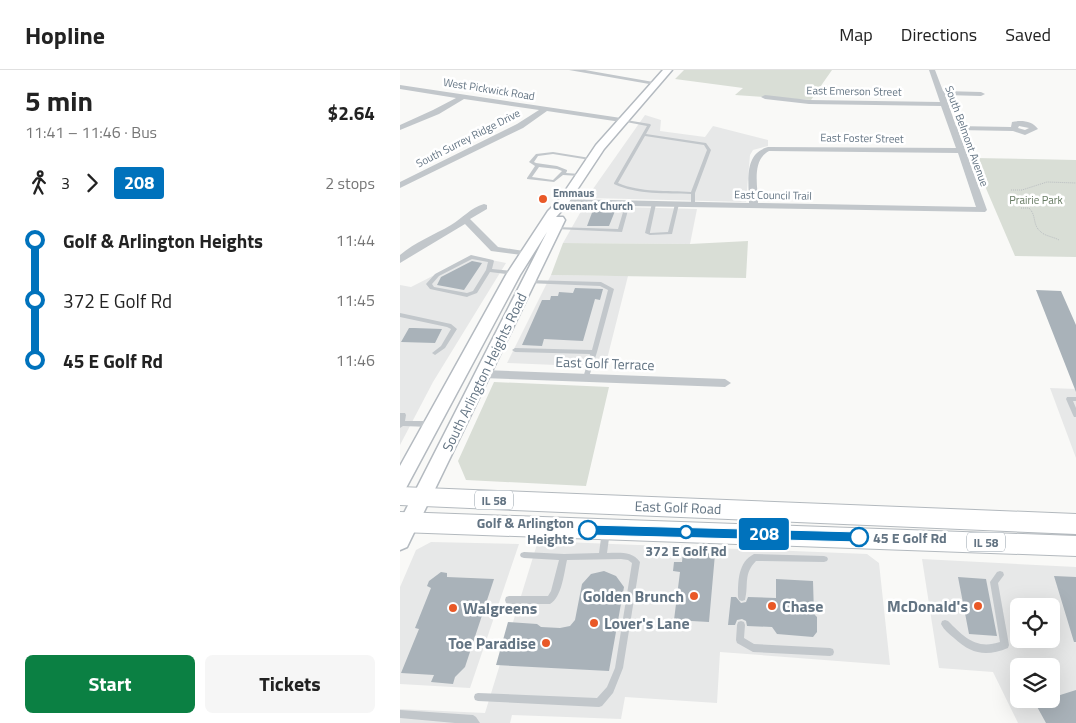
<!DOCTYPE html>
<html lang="en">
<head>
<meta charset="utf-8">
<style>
  :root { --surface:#fff; --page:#f6f6f6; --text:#222; --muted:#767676; --line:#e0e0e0; --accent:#0b8043 }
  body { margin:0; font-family:"Titillium Web",sans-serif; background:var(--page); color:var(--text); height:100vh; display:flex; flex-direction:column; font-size:19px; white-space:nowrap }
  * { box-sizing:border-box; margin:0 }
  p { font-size:16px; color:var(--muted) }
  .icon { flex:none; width:28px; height:28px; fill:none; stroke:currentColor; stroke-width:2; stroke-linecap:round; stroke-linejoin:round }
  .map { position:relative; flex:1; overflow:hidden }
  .sheet { display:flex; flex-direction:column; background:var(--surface); width:400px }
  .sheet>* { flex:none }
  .badge { padding:0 10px; border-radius:4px; font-size:18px; line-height:32px }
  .buttons { position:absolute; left:610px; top:528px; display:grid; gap:10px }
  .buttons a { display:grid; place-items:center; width:50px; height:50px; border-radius:8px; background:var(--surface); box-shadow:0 5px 20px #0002; font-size:25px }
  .map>.badge { position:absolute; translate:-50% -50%; box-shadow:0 0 0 2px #fff }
  .legs { display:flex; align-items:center; gap:8px; height:55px; padding:0 25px; font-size:16px }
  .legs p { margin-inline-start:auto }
  .summary { display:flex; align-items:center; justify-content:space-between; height:85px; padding:0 25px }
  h1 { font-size:28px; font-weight:700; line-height:38px }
  .action { display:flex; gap:10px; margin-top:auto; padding:10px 25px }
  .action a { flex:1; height:58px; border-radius:8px; background:var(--accent); color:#fff; font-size:20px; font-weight:700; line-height:58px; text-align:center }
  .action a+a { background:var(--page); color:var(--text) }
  ul { padding:0 25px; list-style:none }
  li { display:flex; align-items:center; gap:18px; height:60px; font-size:19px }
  li i { display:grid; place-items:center; width:8px; height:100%; margin:0 6px; background:currentColor }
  li i::after { content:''; width:12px; height:12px; margin:-6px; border:4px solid; border-radius:50%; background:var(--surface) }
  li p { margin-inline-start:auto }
  li:first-child i { background:linear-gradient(#0000 50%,currentColor 0) }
  li:last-child i { background:linear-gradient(currentColor 50%,#0000 0) }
  header { display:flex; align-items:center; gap:30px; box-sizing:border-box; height:70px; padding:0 25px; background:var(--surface); border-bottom:1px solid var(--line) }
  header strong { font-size:24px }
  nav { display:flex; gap:28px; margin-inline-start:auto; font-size:18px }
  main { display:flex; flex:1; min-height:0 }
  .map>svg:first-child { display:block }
</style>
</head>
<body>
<header>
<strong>Hopline</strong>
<nav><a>Map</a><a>Directions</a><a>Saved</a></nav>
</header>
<main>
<section class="sheet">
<div class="summary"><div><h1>5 min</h1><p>11:41 – 11:46 · Bus</p></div><b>$2.64</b></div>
<div class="legs"><svg class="icon" aria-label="walk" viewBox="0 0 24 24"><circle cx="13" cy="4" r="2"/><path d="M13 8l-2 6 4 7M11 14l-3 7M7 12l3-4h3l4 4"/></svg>3<svg class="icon" aria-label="forward" viewBox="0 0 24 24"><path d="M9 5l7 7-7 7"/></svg><b class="badge" style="background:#0072bc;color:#fff">208</b><p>2 stops</p></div>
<ul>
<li><i style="color:#0072bc"></i><b>Golf &amp; Arlington Heights</b><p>11:44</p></li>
<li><i style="color:#0072bc"></i><span>372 E Golf Rd</span><p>11:45</p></li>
<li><i style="color:#0072bc"></i><b>45 E Golf Rd</b><p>11:46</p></li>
</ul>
<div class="action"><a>Start</a><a>Tickets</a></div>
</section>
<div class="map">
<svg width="676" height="653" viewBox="0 0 676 653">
  <rect width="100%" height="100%" fill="#f9f9f7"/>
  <!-- built -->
  <path fill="#e7e8e8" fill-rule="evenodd" d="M245,45l16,5 -1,11 45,6 8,-11 55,14v6l-15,4 -3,5 -4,47 -155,-4 -3,-2z
    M184,136l113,3 -7,35 -127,-1z
    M72,186l34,7 -73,119 -33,63v-160l11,2z
    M151,205l77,1 -23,91 -98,-4z
    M650,318l26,1v69z
    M138,471l329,13 12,9 11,102 -170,-13 -3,51 -92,-6 -4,22 -109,-4 -2,8h-110v-14l85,4z
    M31,472l88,2 -49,144 -70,-4v-97l16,-37z
    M522,489l154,8v156h-58l-25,-51 -54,-4zM619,536h32v33h-32zM619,596h32v33h-32z"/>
  <!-- green -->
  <path fill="#d9ded6" d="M284,0h148l-21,30 -76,-5 8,-7 -68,-9z
    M573,88l103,2v97l-61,-1z
    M348,171l-2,37 -195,-3 12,-32 127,1z
    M94,312l115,5 -23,99 -120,-6 -8,-19z"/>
  <!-- building -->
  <path fill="#a9b2b9" d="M193,140l22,1 -6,15h-22z
    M72,191l10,2 -18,27 -27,-5 4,-8z
    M175,218l28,1 -3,11 -5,-1 -12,42 -39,-2 -2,7 -20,-1 20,-45h8l1,-4h7l1,-4 14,1z
    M636,220l25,1 15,34v67z
    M9,258h5l28,1 -7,14 -34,-1z
    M283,482l32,2 -6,68 -35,-2 6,-48 -7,-1 1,-9h8z
    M204,501l12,5 8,11 -15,84 -113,-6 12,-43 29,2 4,3 19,1 10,-2 5,-6 7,-36 9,-10z
    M41,502l6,1v4l47,2 -29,88 -10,10 -2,7 -22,-2 3,-7 -33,-2 18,-44 -4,-1 16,-40 -4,-2 2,-5z
    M654,506l22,1v65h-2z
    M558,507l28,2 11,57 -28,-2z
    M376,509l37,2 1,33 3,3v15l-4,5 -36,-3 -5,-7 -25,-1 -1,-5 -4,-2 -5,1 -2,5h-7l3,-28h5l5,6 5,-1 2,-5 28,1z
    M676,620v33h-30l-11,-20z"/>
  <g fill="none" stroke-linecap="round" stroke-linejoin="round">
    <defs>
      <path id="secondary" d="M263,0h9l-68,79 -37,56 -11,12h7l2,3 -158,327 -7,3v-29l147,-289 -27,43 -114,213 -6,3v-25l106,-191 42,-64 11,-11 37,-55z"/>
      <path id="primary" d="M0,417l676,27v20l-676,-29z
        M0,442l676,24v20l-676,-24z"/>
    </defs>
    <!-- secondary casing -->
    <use href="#secondary" stroke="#b4bac0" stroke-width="3"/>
    <!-- primary casing -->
    <use href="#primary" stroke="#b3b9be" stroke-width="2"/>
    <!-- path -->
    <path stroke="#babec1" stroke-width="1" stroke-dasharray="1 1" stroke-linecap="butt" d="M611,120h11l25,-8 29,1
      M621,138h8c8,8 3,17 12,24 4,4 13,5 18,8"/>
    <!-- service -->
    <path fill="#c2c7cb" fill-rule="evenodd" d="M220,49l30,5 1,1 -5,9 60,9 5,7 -16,43v13h-2l-2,-1v-11c-26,-1 -53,1 -77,-10v-1l33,-57 -26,-5 -2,-1zM245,66l59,9 3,5 -16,42c-24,-2 -50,1 -73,-9z
      M153,82l37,6 2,1 -2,1 -37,-6 -15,2 -4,6 2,1 21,3 10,4v1l-1,2 14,1 2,1 -2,1 -17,-1 -9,7 -27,-3v-1l8,-12 -6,-4 7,-8zM139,97l18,2 5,2 -9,9 -21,-3z
      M226,132l4,1 -8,29 -67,-3 -2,-1 2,-1 63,2z
      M252,133h4v1l-6,28v1l18,-1 7,-28 2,-1 2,1 -7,30 -22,1 -5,-2z
      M71,185l22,5 1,1 -2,8 22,2 3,2 -3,2 -24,-3 -13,21 -8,3 -2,1 -37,-8 -4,-5 9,-10zM72,189l16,3 -2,8 -13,21 -6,2 -33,-6 -2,-3 7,-8z
      M128,210l73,2 13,7 -17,63 -9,28h-2l-3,-2 7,-24 -75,-2 -3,-2 3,-2 77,2 16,-60 -8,-4 -74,-3v-2z
      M0,243l51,11 6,5 -12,19 -10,7 -3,-2 9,-7 10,-17 -4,-2 -47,-10z
      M667,327h9v4h-3l3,7v9h-2l-1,-2 -7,-16z
      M0,343h5l1,2 -1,6h25l2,1 1,2 -1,2 -2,1 -27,-1 -3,2z
      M206,458l3,1 1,2 -3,22c13,0 25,-2 33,9l-17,106 -10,25 -11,13 -3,1 -121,-6 -3,-1 -1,-3 1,-3 3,-1 119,5 10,-11 8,-19 17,-105 -4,-3 -7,-1 -54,1c-3,13 -5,37 -17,44h-41l-3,-1 -1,-3 1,-3 3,-1h39l3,-5 8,-31 -35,-2 -3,-1 -1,-2 1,-2 3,-1 40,2 35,-1 3,-22 1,-2z
      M354,484l70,2 3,1 1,2 -1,2 -3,1 -68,-1c-13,13 -7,24 -11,39l-3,1 -3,-1 -1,-3c0,-16 0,-35 16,-43z
      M600,501l3,1 1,3 -6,8 11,62 -1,3c-22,9 -37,6 -54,-10 -5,-4 -10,-8 -13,-14l1,-3 3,-1 3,1c16,16 28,29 52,21l-10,-60 7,-10z
      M341,551l3,1 1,3 -1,13 10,6 76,4 3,1 1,3 -1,3 -3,1 -77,-4 -16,-9 -1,-3 1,-15 1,-3z
      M0,640l73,5 3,2 4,6h-25l-55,-5z"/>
    <!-- minor -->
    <path fill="#c2c7cb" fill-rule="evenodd" d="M169,0h16l74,13 -4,2z
      M529,0h6l8,21 38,1 4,2 -4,2 -36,-1 11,31 55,1 1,-5c10,-2 20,-1 26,7l-13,6 -12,-4 -55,-1 29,80 -2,2 -422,-7 -5,-3 5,-3 186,4c0,-21 -6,-49 19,-56l188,1 -15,-42 -132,-2 -44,-5 -4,-2 4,-2 44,5 131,2zM619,56l10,2 -4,2 -7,-2zM369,81l189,2 18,54 -218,-4c0,-17 -7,-42 11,-52z
      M0,15l221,33 4,2 -4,2 -74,-11 -24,17 -123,60v-6l117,-58 22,-14 -75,-11 -25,15 -39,16v-5l33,-15 23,-12 -56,-9z
      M84,134l3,1v4l-17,10 28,28 32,5v4l-39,-5 -26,-27 -65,39v-8c15,-13 34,-20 51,-30 12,-7 19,-17 33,-21z
      M83,300l242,9 6,4 -6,4 -242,-9 -6,-4z"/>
    <!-- secondary -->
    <use href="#secondary" fill="#fff" fill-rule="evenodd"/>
    <!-- primary -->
    <use href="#primary" fill="#fff" fill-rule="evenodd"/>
  </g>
  <!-- line-1 -->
  <path fill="#0072bc" stroke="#fff" d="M188,455l271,7 5,5 -5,5 -271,-7 -6,-5z"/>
  <!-- markers -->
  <g fill="#e95927" stroke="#fff" stroke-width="2">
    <circle cx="143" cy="129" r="5"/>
    <circle cx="294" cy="526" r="5"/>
    <circle cx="372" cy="536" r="5"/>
    <circle cx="578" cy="536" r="5"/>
    <circle cx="53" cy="538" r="5"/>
    <circle cx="194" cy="553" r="5"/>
    <circle cx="146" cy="573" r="5"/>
  </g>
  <g fill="#fff" stroke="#0072bc" stroke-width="2.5">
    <circle cx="188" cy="460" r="9"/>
    <circle cx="286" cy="462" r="6"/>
    <circle cx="459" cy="467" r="9"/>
  </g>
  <g text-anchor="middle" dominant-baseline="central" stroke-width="5" stroke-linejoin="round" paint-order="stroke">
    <!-- far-street labels -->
    <g font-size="11" fill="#637483" stroke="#fff">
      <text transform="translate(89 19) rotate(9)">West Pickwick Road</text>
      <text transform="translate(454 21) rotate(1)">East Emerson Street</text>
      <text transform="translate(567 66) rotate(70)">South Belmont Avenue</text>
      <text transform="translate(68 68) rotate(-27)">South Surrey Ridge Drive</text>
      <text transform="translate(462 68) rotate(1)">East Foster Street</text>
      <text transform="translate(373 125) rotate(1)">East Council Trail</text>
    </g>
    <!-- far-poi labels -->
    <g font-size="11" font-weight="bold" fill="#637483" stroke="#fff" text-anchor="start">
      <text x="153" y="123">Emmaus<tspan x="153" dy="13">Covenant Church</tspan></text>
    </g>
    <!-- far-park labels -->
    <g font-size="11" fill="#667a62" stroke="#fff">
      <text x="636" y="130">Prairie Park</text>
    </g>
    <!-- shield labels -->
    <g fill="#fff" stroke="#929ea8" stroke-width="1">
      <rect x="75" y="420.5" width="38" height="19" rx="4"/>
      <rect x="567" y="462.5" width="38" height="19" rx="4"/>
    </g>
    <g font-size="12" font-weight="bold" fill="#637483">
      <text x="94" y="430">IL 58</text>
      <text x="586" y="472">IL 58</text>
    </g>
    <!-- street labels -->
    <g font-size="14" fill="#637483" stroke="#fff">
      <text transform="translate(205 293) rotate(2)">East Golf Terrace</text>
      <text transform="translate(84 302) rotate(-64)">South Arlington Heights Road</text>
      <text transform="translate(278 437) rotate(2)">East Golf Road</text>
    </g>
    <!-- stop labels -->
    <g font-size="14" font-weight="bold" fill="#637483" stroke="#fff" text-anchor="end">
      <text x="174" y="452">Golf &amp; Arlington<tspan x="174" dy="16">Heights</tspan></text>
      <text x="473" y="467" text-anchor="start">45 E Golf Rd</text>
      <text x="286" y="480" text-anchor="middle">372 E Golf Rd</text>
    </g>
    <!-- near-poi labels -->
    <g font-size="16" font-weight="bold" fill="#637483" stroke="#fff" text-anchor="end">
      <text x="284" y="526">Golden Brunch</text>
      <text x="382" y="536" text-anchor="start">Chase</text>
      <text x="568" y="536">McDonald's</text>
      <text x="63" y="538" text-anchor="start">Walgreens</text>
      <text x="204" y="553" text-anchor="start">Lover's Lane</text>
      <text x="136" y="573">Toe Paradise</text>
    </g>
  </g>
</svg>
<div class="buttons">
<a><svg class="icon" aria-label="locate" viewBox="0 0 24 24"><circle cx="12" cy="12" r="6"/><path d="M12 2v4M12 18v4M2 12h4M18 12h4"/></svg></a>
<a><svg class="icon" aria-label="layers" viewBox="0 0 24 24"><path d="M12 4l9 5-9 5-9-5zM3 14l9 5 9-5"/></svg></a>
</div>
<b class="badge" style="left:364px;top:464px;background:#0072bc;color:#fff">208</b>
</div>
</main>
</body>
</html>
